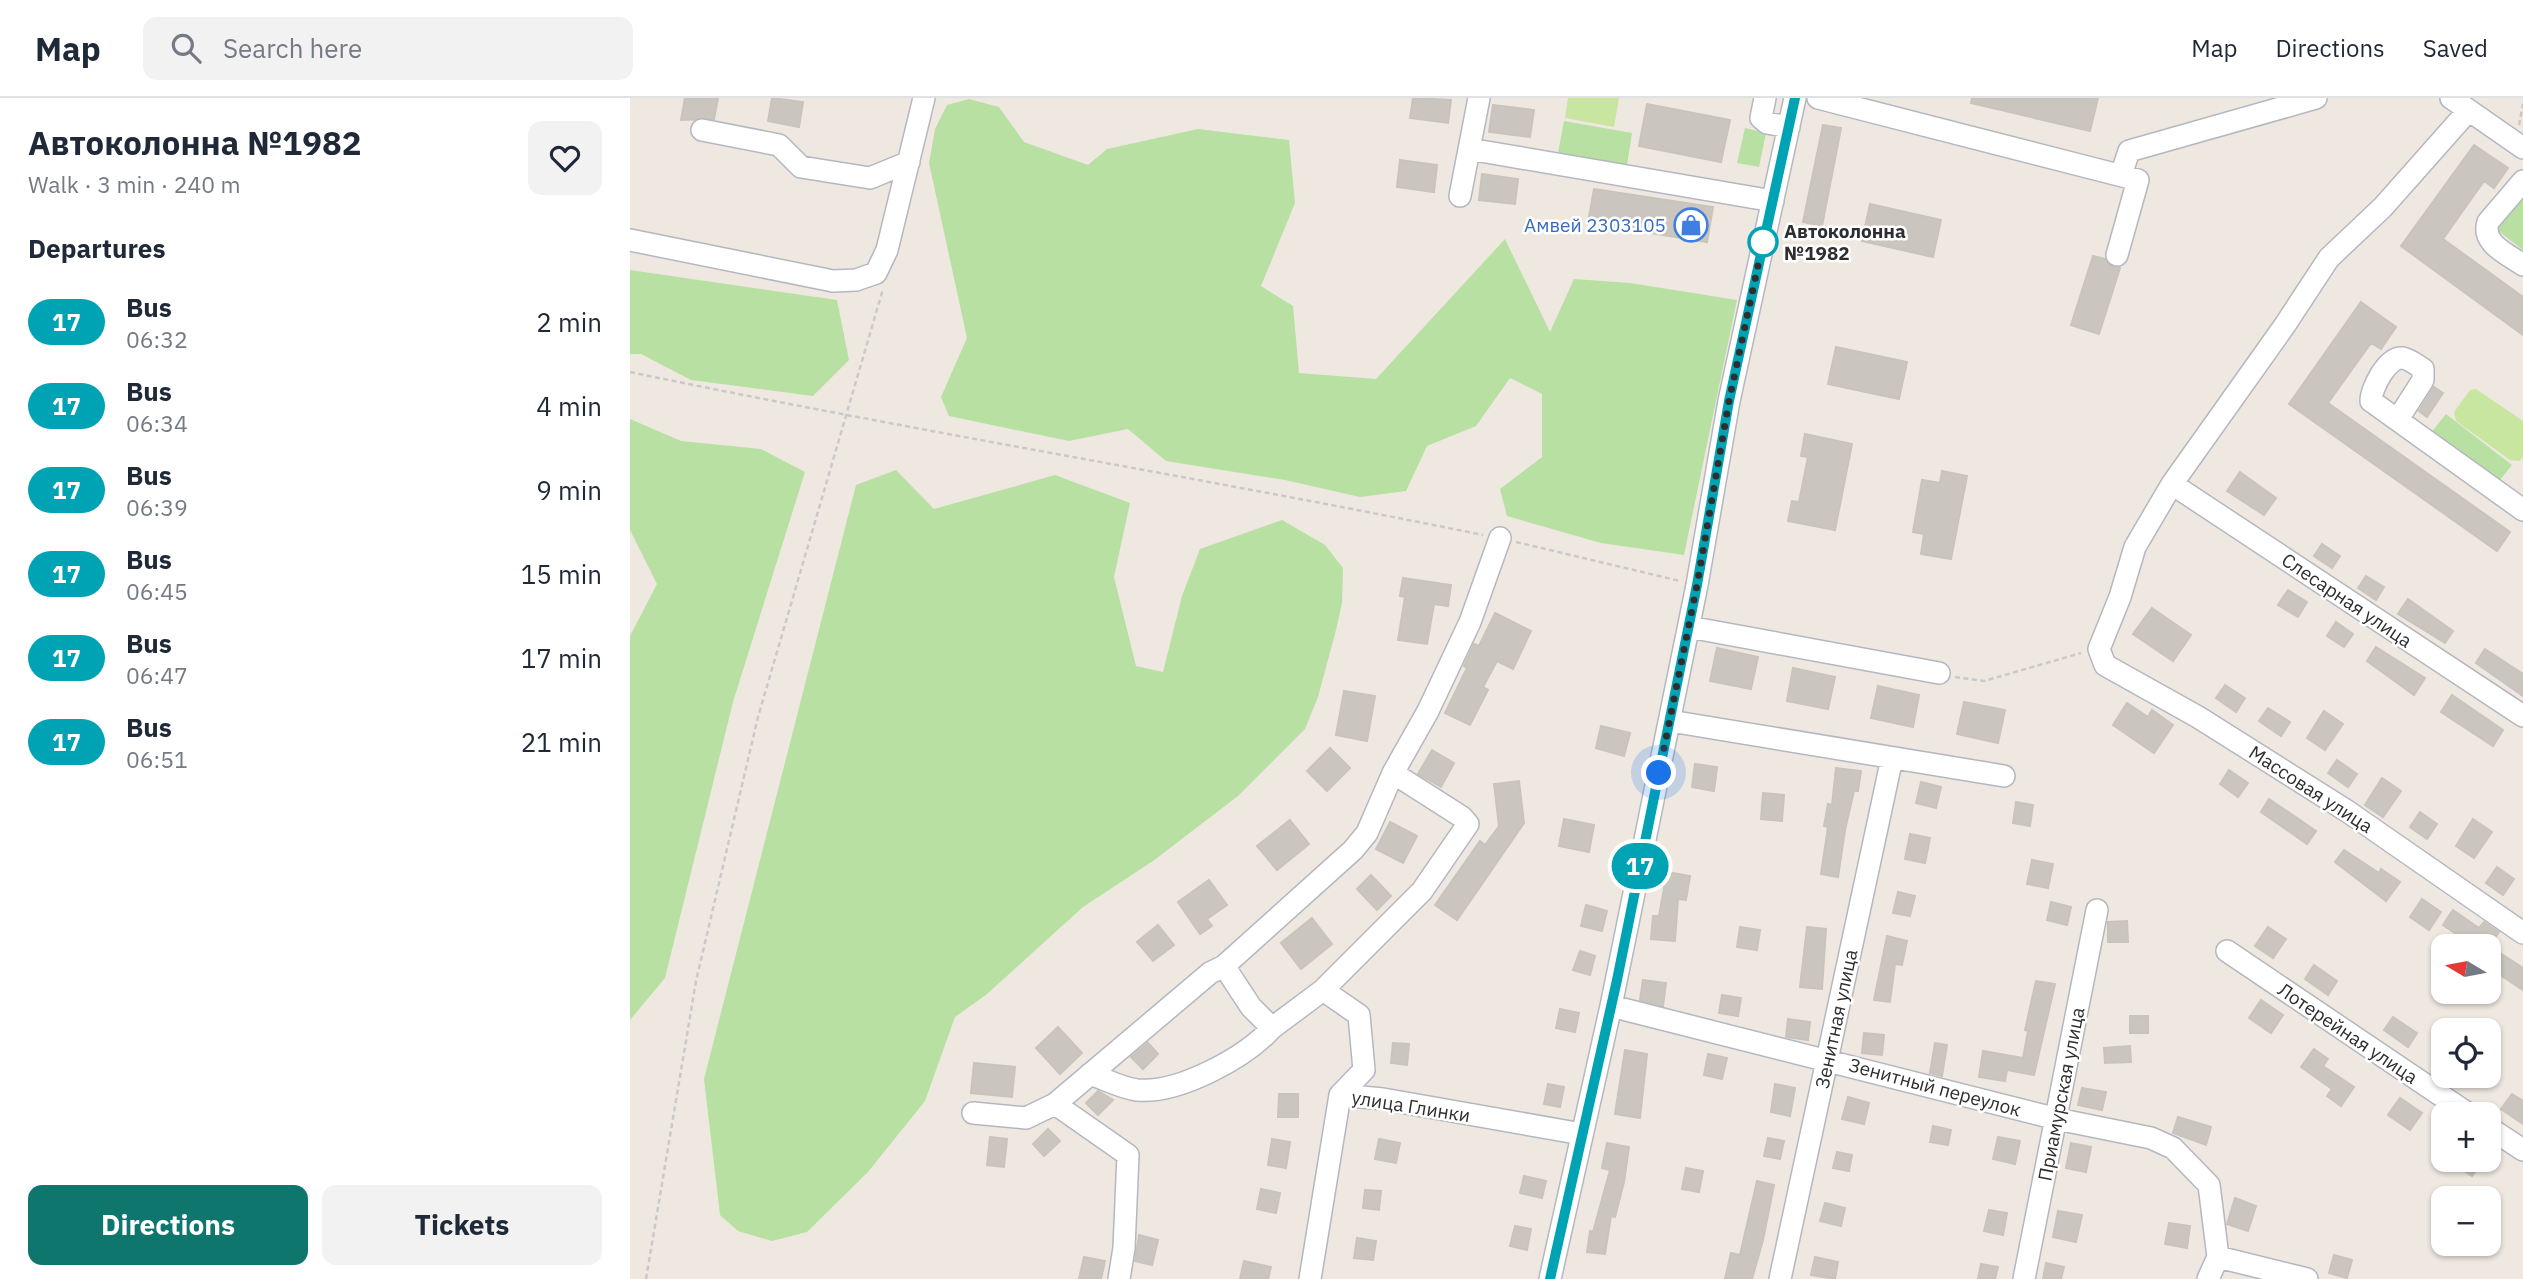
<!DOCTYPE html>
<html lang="en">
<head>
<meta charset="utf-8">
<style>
  :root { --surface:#fff; --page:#f2f2f3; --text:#1f2937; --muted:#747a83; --line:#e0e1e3; --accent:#0f766e }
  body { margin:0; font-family:"IBM Plex Sans",sans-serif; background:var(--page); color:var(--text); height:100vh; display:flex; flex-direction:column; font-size:26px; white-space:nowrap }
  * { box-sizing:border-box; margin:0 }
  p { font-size:23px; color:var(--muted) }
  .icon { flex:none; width:38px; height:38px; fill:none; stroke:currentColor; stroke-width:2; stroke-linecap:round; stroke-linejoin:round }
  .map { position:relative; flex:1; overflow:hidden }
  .details { display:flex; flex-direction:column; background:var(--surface); width:630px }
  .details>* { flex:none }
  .badge { padding:0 14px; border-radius:23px; font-size:24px; line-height:46px }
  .needle { width:46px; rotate:280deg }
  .fabs { position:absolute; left:1801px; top:836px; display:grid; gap:14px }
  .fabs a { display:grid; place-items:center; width:70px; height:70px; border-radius:14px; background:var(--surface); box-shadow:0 2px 5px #0004; font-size:35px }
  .you { position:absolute; width:35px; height:35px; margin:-18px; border:5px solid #fff; border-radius:50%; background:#1a73e8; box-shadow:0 0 0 10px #1a73e833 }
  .map>.badge { position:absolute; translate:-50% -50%; box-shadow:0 0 0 4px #fff }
  h2 { padding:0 28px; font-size:26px; line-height:63px }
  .round { display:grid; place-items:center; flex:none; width:74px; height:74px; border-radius:14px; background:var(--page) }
  .overview { display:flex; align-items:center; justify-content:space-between; height:119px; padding:0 28px }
  h1 { font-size:33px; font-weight:700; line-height:52px }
  .primary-button { display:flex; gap:14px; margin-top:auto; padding:14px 28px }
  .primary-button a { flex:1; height:80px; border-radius:14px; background:var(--accent); color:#fff; font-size:28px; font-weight:700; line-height:80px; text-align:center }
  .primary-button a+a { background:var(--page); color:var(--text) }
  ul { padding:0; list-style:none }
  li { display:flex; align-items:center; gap:21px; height:84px; padding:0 28px }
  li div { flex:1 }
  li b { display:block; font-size:26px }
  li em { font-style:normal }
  li .badge { min-width:77px; font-weight:700; text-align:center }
  header { display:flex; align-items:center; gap:42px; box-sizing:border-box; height:98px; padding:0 35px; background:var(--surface); border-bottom:2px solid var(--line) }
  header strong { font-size:33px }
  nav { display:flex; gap:38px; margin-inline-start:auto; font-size:24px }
  .search { width:490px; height:63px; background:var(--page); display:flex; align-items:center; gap:18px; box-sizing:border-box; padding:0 24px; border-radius:14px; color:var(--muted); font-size:26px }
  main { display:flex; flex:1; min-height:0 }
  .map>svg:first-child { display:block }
</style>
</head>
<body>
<header>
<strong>Map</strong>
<div class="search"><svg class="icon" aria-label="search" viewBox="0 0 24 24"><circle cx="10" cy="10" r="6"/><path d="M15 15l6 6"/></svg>Search here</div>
<nav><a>Map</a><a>Directions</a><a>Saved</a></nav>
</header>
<main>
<section class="details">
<div class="overview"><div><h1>Автоколонна №1982</h1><p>Walk · 3 min · 240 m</p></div><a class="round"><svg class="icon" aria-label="heart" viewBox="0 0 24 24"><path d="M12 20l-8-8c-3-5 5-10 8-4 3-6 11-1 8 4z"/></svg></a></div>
<h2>Departures</h2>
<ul>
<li><span class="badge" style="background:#00a3b4;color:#fff">17</span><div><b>Bus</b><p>06:32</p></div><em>2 min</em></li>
<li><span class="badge" style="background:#00a3b4;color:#fff">17</span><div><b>Bus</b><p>06:34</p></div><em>4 min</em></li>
<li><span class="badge" style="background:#00a3b4;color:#fff">17</span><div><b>Bus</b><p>06:39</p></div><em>9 min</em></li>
<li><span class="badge" style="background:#00a3b4;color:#fff">17</span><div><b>Bus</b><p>06:45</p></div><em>15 min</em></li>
<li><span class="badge" style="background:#00a3b4;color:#fff">17</span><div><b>Bus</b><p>06:47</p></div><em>17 min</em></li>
<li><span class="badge" style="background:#00a3b4;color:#fff">17</span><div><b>Bus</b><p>06:51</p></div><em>21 min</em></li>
</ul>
<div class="primary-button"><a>Directions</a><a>Tickets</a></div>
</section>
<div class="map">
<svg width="1893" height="1181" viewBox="0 0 1893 1181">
  <rect width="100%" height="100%" fill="#eee8e1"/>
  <!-- green -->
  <path fill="#b8e0a2" d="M339,1l30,8 25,35 64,23 19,-16 91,-20 91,11 6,63 -34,83 32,20 6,67 77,6 129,-140 45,93 24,-53 56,4 107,17 -53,255 -83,-12 -94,-27 -7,-27 42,-32v-63l-32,-16 -34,48 -49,20 -21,45 -46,6 -75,-17 -119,-19 -38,-32 -59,12 -120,-25 -8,-19 26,-59 -38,-175 6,-34 12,-24z
    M934,23l68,12 -5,32 -69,-12z
    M1115,30l21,5 -7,34 -22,-4z
    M1893,99v53l-26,-20z
    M0,172l207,30 12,60 -36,36 -122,-16 -50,-26h-11z
    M1816,316l66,51 -16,20 -66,-51z
    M0,321l51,22 80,8 44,23 -72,230 -68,276 -35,42v-384l27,-52 -27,-54z
    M266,372l38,39 121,-34 75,28 -16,74 22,89 27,6 19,-76 18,-47 82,-29 43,25 18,23 -1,35 -6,27 -18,67 -13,32 -67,67 -85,65 -70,46 -96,87 -32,23 -30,84 -57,71 -61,60 -35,9 -34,-10 -18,-16 -16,-136 152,-594z"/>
  <!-- pitch -->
  <path fill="#c8e69f" d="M938,0h51l-5,29 -49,-9z
    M1846,291l47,32v36l-4,4 -9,-1 -54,-39 -2,-9 16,-22z"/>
  <!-- building -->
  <path fill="#cac6bf" stroke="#c9c4bb" stroke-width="2" d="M55,0h33l-4,21 -33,1z
    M142,0l31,4 -4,25 -31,-6z
    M783,0l38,2 -3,23 -38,-5z
    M1342,0h126l-8,33 -119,-28z
    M1017,6l83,16 -9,42 -82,-16z
    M863,7l41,5 -4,27 -41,-5z
    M1193,27l18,3 -19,98 -19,-4z
    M1844,47l34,23 -14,20 -10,-7 -41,58 80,58v38l-122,-89z
    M770,62l37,5 -3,27 -37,-5z
    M852,76l36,5 -3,25 -36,-4z
    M964,91l119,18 -6,35 -119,-19z
    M1240,106l71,16 -8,37 -71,-16z
    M1463,158l12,3 8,8 7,1 -21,66 -28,-9z
    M1731,204l35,25 -15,22 -10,-6 -43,60 182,129 -13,19 -208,-147z
    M1206,249l71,15 -8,37 -71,-15z
    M1804,289l9,6 -16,24 -8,-6z
    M1175,336l47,10 -17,86 -47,-9 4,-20 7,1 9,-45 -7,-1z
    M1312,373l25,5 -16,83 -30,-5 3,-20 -11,-2 9,-52 18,3z
    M1610,374l36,26 -12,17 -37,-24z
    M1692,446l18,12 -8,12 -18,-12z
    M1736,478l18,11 -8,13 -18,-12z
    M773,480l48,7 -3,21 -14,-2 -7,40 -29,-4 7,-43 -5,-1z
    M1658,492l19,12 -9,15 -20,-12z
    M1778,501l45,32 -8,12 -47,-29z
    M1522,510l39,27 -18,26 -40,-27z
    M865,515l36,18 -18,38 -16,-8 -14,26 5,3 -18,35 -25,-12 22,-45 -3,-2 10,-22 5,2z
    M1706,524l17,12 -9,13 -17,-11z
    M1746,549l49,31 -11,17 -47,-34z
    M1087,550l41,9 -7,32 -41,-8z
    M1855,551l38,25v22l-47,-33z
    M1163,570l42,9 -7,32 -41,-8z
    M1595,587l20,13 -9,14 -20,-14z
    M1248,588l41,9 -6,32 -42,-9z
    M714,593l31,5 -8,45 -31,-6z
    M1822,597l51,35 -10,16 -52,-34z
    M1334,604l41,8 -7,33 -41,-9z
    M1497,605l21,14 4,-7 21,15 -19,28 -41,-28z
    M1638,610l22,14 -9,14 -22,-15z
    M1694,613l19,13 -18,26 -18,-12z
    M971,628l29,7 -6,23 -28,-8z
    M700,650l20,20 -23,23 -20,-20z
    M802,652l22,13 -13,24 -23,-13z
    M1707,662l20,14 -9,13 -20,-14z
    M1065,666l22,3 -3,24 -22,-4z
    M1206,670l25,3 -3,20h-4l-9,39 -7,47 -17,-3 7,-47 -4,-1 4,-22 4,1z
    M1599,672l19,13 -10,14 -18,-13z
    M1752,680l19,13 -18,26 -18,-12z
    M889,683l5,42 -67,97 -22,-15 45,-64 5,4 14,-19 -5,-42z
    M1291,684l20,5 -5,21 -20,-5z
    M1133,695l21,2 -2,26 -21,-2z
    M1639,701l47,32 -9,13 -46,-32z
    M1386,704l17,3 -3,21 -17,-3z
    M1790,714l17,12 -10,15 -17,-12z
    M934,721l30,6 -5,27 -30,-6z
    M1843,721l19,13 -18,26 -18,-12z
    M660,722l19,24 -32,26 -20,-24z
    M760,724l27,14 -14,27 -27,-14z
    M1280,736l20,4 -5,25 -20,-4z
    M1714,752l35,23 2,-4 19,13 -14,19 -51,-39z
    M1402,762l21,4 -5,24 -21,-4z
    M1867,769l17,12 -11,16 -17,-12z
    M1037,774l23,4 -4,24 -8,-1 -3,42 -24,-2 2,-23h6z
    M741,777l20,21 -14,14 -20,-21z
    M579,782l18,25 -20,14 5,7 -12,8 -22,-32z
    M1268,794l17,4 -5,20 -17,-3z
    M1792,801l19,13 -12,18 -19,-13z
    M1421,804l20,5 -4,18 -20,-5z
    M956,807l21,6 -5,20 -21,-5z
    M1823,812l26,18 5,-6 15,10 -10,14 34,22v22l-35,-23v-20h-13l-32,-22z
    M682,820l20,26 -31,25 -20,-26z
    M1497,823l1,21h-20v-20z
    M528,827l16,20 -21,16 -16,-19z
    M1110,829l20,3 -3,20 -20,-3z
    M1177,829l19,2 -4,60 -22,-2z
    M1638,829l18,12 -13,19 -18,-12z
    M1257,838l20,5 -5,24 -7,-1 -5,38 -16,-2z
    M950,853l15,5 -5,19 -17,-5z
    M1684,867l23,16 -9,14 -23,-16z
    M1013,882l23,3 -3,23 -23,-6z
    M1406,883l19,3 -21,91 -27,-5 -2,11 -26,-4 4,-26 40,7 5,-27 -3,-1z
    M1092,897l19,3 -3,18 -19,-3z
    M1631,902l22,15 -12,18 -22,-15z
    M930,911l19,4 -4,19 -19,-4z
    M1500,918h18v17h-18z
    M1763,919l24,16 -9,14 -24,-17z
    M1158,921l22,3 -2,18 -22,-3z
    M428,929l24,26 -22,21 -24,-26z
    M1234,935l20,2 -2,20 -20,-2z
    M518,945l10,11 -15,15 -12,-12z
    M763,945l16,1 -2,21 -16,-2z
    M1305,945l12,2 -5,31 -12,-3z
    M1500,948l1,16 -26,1 -1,-15z
    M1684,951l14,10 -5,7 31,21 -13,19 -14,-10 5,-7 -31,-22z
    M995,952l22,4 -7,64 -25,-4z
    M1078,956l19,4 -5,21 -18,-4z
    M344,965l41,4 -3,30 -41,-4z
    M918,986l16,3 -4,20 -16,-3z
    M1145,986l20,4 -5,28 -19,-4z
    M1452,990l24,4 -4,18 -24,-5z
    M468,993l15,9 -15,15 -12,-12z
    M649,996h19v23h-20z
    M1882,996l11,7v23l-22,-15z
    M1218,999l21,6 -5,21 -22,-5z
    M1770,1000l22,15 -12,17 -22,-15z
    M1548,1019l33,10 -5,18 -33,-12z
    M1303,1028l18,4 -3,15 -18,-3z
    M418,1031l12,12 -16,15 -11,-12z
    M360,1039l17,2 -3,28 -17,-2z
    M1368,1039l22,4 -5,23 -22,-5z
    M1138,1040l16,3 -4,18 -16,-3z
    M642,1041l18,3 -4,26 -18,-3z
    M749,1041l21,4 -4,20 -21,-4z
    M977,1045l22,4 -5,35 -9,35 -4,-1 -6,38 -18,-2 3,-21 3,1 17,-62 -8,-2z
    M1441,1045l20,4 -5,25 -20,-4z
    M1207,1054l15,3 -3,16 -16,-3z
    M1819,1062h34l-11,16z
    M1056,1070l17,3 -4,21 -17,-3z
    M894,1078l22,5 -4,17 -22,-5z
    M1127,1083l17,4 -11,55 -11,39h-27l6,-26 9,2z
    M631,1091l19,4 -4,20 -19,-4z
    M735,1092l16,1 -2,19 -16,-2z
    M1605,1100l21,8 -8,25 -21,-7z
    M1195,1105l20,5 -4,18 -21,-5z
    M1359,1112l18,3 -4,22 -19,-4z
    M1428,1113l24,4 -6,27 -23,-5z
    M1539,1125l21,3 -3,22 -22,-4z
    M885,1128l16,3 -4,21 -17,-4z
    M509,1137l19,5 -6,25 -17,-4z
    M727,1140l19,3 -3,19 -19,-2z
    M1704,1157l18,5 -5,18 -18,-5z
    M454,1159l21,4 -4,18h-22z
    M1185,1159l23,5 -3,17 -24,-4z
    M614,1163l27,6 -3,12h-28z
    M1416,1165l18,4 -3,12h-18z
    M1351,1166l17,3 -3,12h-17z"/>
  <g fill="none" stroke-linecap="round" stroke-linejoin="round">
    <defs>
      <path id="minor" d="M1135,0l-4,20 6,5 22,4
        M1188,0l320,82 -21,75
        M1821,0l72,50
        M1838,13l-85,96 -54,51 -44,67 -113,159 -37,63 -15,50 -21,52 6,16 93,52 149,94 176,122
        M72,32l77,15 22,22 69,11 39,-16
        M839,51l304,52
        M1491,77l8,-24 187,-53
        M1893,83l-35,41c-7,22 20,32 35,43
        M830,98l19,-98
        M0,142l203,41 23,-1 20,-7 11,-23 37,-152
        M1768,321l25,-39v-11c-6,-4 -14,-10 -20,-11 -16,-2 -32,31 -32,43l152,109
        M1542,386l351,232
        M1059,529l250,46
        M1040,623l334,55
        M1597,853l243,164
        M594,868l27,41 21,21 51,-38 36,25 5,55 -24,25
        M693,892l99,-99 46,-67 -6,-7 -69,-44
        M981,908l446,113 94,19 22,10 36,37 9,72 -10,22
        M460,976c15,5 31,14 47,16 41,4 108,-32 135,-62
        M425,1006l73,51 -4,93 -5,31
        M343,1015l53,5 29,-14 155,-131 14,-7 129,-116 14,-17 26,-60 35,-62 42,-89 30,-84
        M1858,1029l35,23
        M1588,1159l89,22
        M680,1181l30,-184 43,4 199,35
        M920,1181l61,-273 86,-421 32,-184 66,-303
        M1150,1181l112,-521
        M1394,1181l73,-369"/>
    </defs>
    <!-- minor casing -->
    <use href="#minor" stroke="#b5b7c0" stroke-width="24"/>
    <!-- path -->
    <path stroke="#c9c9c9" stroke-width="2.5" stroke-dasharray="5 3.5" stroke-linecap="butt" d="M1889,27l4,-21
      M0,274c283,59 569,105 853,163
      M886,444l164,39
      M1325,579l29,4 97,-28
      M16,1181l50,-298 62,-264 125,-428"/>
    <!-- minor -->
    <use href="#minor" stroke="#fff" stroke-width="21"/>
  </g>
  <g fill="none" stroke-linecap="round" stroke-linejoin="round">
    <defs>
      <path id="line" d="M920,1181l67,-299 80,-395 32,-184 66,-303"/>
    </defs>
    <!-- line casing -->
    <use href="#line" stroke="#fff" stroke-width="16"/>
    <!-- line -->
    <use href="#line" stroke="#00a3b4" stroke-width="10"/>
    <!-- walk -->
    <path stroke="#2e2e2e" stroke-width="7" stroke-dasharray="0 12.6" d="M1029,675l38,-188 32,-184 34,-159"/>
  </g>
  <!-- icons -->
  <defs>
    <symbol id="shop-ring" viewBox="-11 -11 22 22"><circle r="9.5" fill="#fff" stroke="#3f7fe0" stroke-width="1.5"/><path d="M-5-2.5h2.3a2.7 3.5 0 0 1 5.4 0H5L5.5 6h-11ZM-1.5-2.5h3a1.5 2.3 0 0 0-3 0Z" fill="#3f7fe0"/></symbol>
  </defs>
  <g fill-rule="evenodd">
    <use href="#shop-ring" x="1042" y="108" width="38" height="38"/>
  </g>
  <!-- markers -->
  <circle fill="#fff" stroke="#00a3b4" stroke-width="3.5" cx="1133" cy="144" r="14"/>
  <g text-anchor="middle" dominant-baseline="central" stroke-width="5" stroke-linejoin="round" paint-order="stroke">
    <!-- shop labels -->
    <g font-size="19" fill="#366cbe" stroke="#fff" text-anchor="end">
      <text x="1036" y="127">Амвей 2303105</text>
    </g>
    <!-- stop labels -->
    <g font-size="19" font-weight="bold" fill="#2e2e2e" stroke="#fff" text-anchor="start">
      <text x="1154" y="133">Автоколонна<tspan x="1154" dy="22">№1982</tspan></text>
    </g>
    <!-- street labels -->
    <g font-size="19" fill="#2e2e2e" stroke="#fff">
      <text transform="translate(1717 502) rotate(34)">Слесарная улица</text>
      <text transform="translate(1681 691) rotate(33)">Массовая улица</text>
      <text transform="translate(1206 921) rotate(-78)">Зенитная улица</text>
      <text transform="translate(1718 935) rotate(34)">Лотерейная улица</text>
      <text transform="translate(1305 989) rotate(15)">Зенитный переулок</text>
      <text transform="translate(1431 996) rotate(-79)">Приамурская улица</text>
      <text transform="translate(781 1008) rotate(9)">улица Глинки</text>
    </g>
  </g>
</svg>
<div class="fabs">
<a><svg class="needle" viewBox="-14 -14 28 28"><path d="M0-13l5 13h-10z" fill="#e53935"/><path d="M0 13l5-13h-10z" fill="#747a83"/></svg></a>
<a><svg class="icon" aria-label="locate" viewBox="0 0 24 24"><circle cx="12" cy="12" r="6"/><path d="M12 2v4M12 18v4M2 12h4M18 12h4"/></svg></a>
<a>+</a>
<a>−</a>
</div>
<div class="you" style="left:1029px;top:675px"></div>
<b class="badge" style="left:1010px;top:768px;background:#00a3b4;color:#fff">17</b>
</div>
</main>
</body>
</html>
